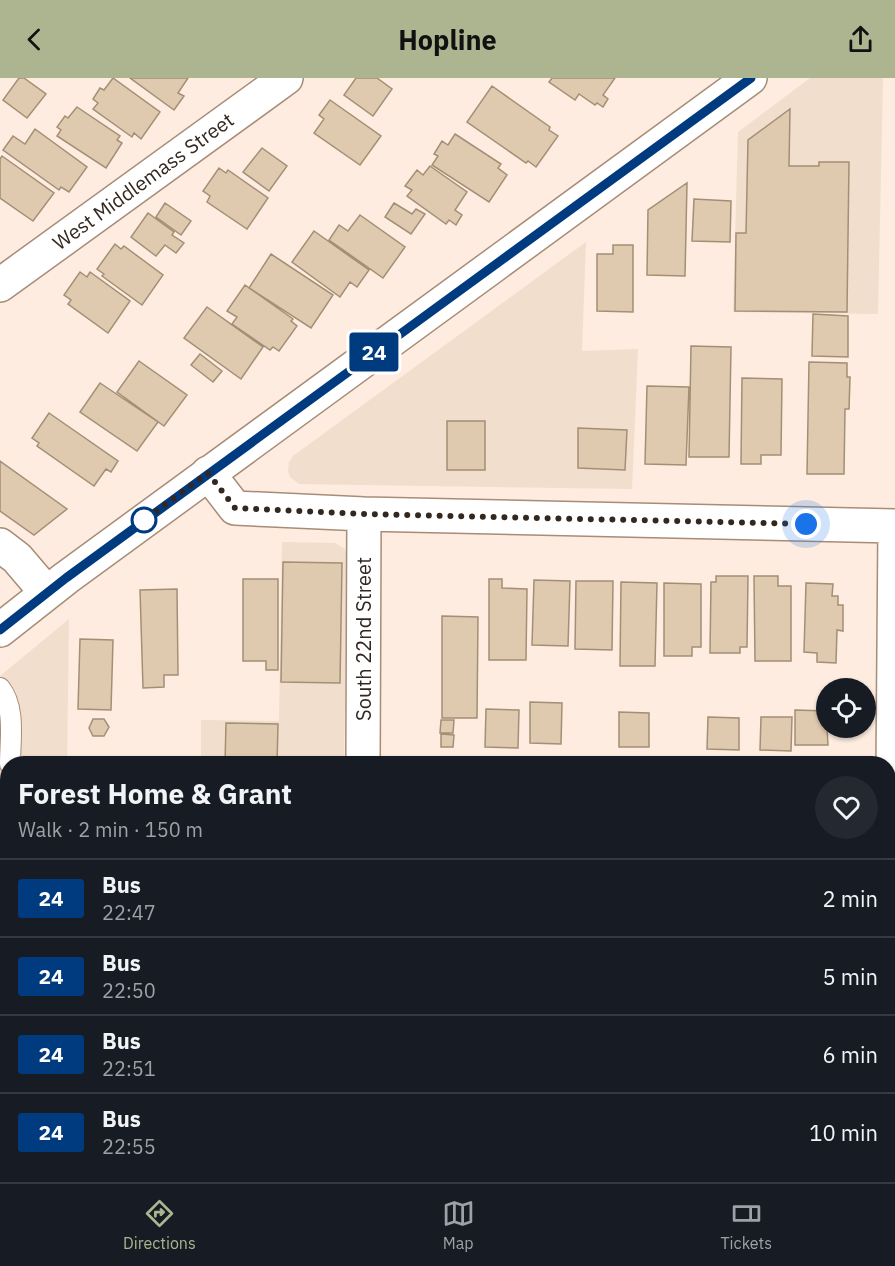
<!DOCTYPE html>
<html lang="en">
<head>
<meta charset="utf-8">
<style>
  :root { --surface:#171b24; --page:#242831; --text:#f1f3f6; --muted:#9ea1a6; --line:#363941; --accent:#acb490 }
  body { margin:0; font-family:"IBM Plex Sans",sans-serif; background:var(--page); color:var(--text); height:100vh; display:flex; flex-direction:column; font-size:22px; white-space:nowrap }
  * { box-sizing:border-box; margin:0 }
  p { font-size:20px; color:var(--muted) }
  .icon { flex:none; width:33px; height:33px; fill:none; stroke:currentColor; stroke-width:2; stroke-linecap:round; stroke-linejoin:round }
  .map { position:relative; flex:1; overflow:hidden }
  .details { position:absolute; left:0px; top:678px; width:896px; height:426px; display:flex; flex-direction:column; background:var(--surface); border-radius:24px 24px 0 0; box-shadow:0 2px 4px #0004 }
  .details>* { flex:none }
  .badge { padding:0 12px; border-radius:4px; font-size:21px; line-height:39px }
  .fabs { position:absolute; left:816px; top:600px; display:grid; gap:12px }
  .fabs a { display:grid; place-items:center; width:60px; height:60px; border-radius:50%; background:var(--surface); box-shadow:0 2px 4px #0004; font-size:30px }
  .you { position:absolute; width:30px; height:30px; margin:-15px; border:4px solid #fff; border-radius:50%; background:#1a73e8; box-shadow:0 0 0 9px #1a73e833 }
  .map>.badge { position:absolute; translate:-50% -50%; box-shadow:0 0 0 3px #fff }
  .round { display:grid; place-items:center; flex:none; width:63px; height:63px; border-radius:32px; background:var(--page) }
  .head { display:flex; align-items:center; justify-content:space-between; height:102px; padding:0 18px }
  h1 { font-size:28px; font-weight:700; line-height:45px }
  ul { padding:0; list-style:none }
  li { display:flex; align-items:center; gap:18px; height:78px; padding:0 18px; border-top:2px solid var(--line) }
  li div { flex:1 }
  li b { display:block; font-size:22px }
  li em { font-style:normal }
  li .badge { min-width:66px; font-weight:700; text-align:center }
  header { display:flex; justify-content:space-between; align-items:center; height:78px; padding:0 18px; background:var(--accent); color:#111; font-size:27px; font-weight:700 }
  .dock { display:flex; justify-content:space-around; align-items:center; height:84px; border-top:2px solid var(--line); background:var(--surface); font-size:16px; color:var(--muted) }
  .dock a { display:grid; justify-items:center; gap:3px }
  .dock .active { color:var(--accent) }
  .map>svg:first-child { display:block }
</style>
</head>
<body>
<header><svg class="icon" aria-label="back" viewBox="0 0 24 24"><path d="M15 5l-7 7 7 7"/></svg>Hopline<svg class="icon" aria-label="share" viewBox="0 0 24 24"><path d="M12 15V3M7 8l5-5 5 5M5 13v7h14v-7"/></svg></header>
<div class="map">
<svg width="895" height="1104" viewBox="0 0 895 1104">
  <rect width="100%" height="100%" fill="#fdecdf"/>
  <!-- commercial -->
  <path fill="#f1decd" d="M810,0h73l-5,236 -145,-2 5,-180z
    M586,164l-4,109 56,-2 -6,140 -333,-5 -9,-7 -2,-6 1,-9 4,-6z
    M282,464l53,1 10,6 2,7 -3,207 -143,1v-44l78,1z
    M69,541l-2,144 -59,1v207h-8v-295z"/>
  <!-- building -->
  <path fill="#e0caaf" stroke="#a38f75" stroke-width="1.5" d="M19,0h5l22,16 -19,24 -24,-18z
    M113,0l47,34 -19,27 -7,-6 -2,4 -39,-28 5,-6 -5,-4 7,-11 4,2z
    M130,0h58l-10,15 6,3 -10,14z
    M356,0h21l15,11 -19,27 -29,-21z
    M552,0h63l-12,17 5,4 -5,8 -6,-4 -2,2 -16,-11 -4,6 -26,-18z
    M492,8l58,41 -1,3 9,6 -22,31 -8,-6 -2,2 -59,-41z
    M330,22l51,36 -21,29 -46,-32 10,-14 -5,-4z
    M77,29l43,29 -3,4 5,3 -16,25 -49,-32 4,-6 -4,-3 8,-11 3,2z
    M790,31l-1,57h30v-4h30l-2,150 -112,-1 1,-78h10l2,-93z
    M35,51l52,38 -18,25 -8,-5 -2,3 -56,-40 10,-14 12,8z
    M455,56l46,30 -3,4 9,7 -18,27 -57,-37 6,-9 -4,-2 8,-13 6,4z
    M262,70l25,18 -18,25 -26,-19z
    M2,78l52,37 -21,28 -33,-23v-39z
    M430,88l37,26 -12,18 7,5 -6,10 -7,-5 -3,4 -39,-28 5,-6 -7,-4 12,-16 6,5z
    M219,90l7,5 2,-3 40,28 -21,31 -40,-27 3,-6 -7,-5z
    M687,105l-2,93 -38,-1 1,-65z
    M694,121l37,2 -1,41 -38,-1z
    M165,125l26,18 -10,14 -25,-18z
    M394,125l18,11 4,-5 9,5 -14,20 -26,-17z
    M148,135l26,19 -2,3 12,8 -8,10 -11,-8 -9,11 -25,-19z
    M360,137l45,32 -22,31 -54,-38 10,-15 9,6z
    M314,153l55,39 -12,17 -7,-5 -10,15 -48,-35z
    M115,166l6,5 3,-3 39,29 -21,30 -40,-29 2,-2 -7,-5z
    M613,167h20v67l-36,-1v-57h16z
    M271,176l62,41 -22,33 -62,-40z
    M80,194l7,5 3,-5 40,29 -22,32 -40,-29 3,-4 -7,-5z
    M245,207l48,34 -2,2 6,5 -18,25 -6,-4 -3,3 -38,-26 5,-7 -10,-6z
    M207,229l56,40 -22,32 -57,-41z
    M813,236l35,2v41l-36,-1z
    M691,268l40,1 -2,110h-40z
    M200,276l22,17 -9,11 -22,-17z
    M139,283l48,34 -23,31 -47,-34z
    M809,284l38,1v14h3l-1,32h-4l-1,65h-37z
    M742,300l40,1 -1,76h-20v9h-20z
    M100,305l58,39 -21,29 -57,-39z
    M647,308l42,1 -3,78 -41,-1z
    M49,335l69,48 -7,11 -5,-3 -12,17 -57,-40 2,-3 -7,-5z
    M447,343h38v49h-38z
    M578,350l49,2 -2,40 -47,-2z
    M0,383l67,48 -33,26 -34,-24z
    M283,484l59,1 -2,120 -59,-1z
    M716,498h32l-1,71h-7v6h-30l1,-71h5z
    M754,498h24v10h13v75h-36z
    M243,501h35v91h-12v-9h-23z
    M489,501h13v9l25,1 -1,71h-37z
    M534,502l36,1 -2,65 -36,-1z
    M576,503h37l-1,69 -37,-1z
    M621,504l36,1 -2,83h-35z
    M664,505l37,1v63h-9v9h-28z
    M806,505l27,1 -1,12h6v9h5v26l-6,-1 -1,33 -19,-1v-9l-13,-1z
    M177,511l1,86h-14v12l-21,1 -3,-98z
    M442,538l36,1 -1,101h-35z
    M80,561l33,1 -2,70 -33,-1z
    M530,624l32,1 -1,41 -31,-1z
    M486,631l33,1 -1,38 -33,-1z
    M795,632l31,1 2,34h-33z
    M619,634l30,1v34h-30z
    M708,639l31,1v32l-32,-1z
    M761,639h31l-1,34 -31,-1z
    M93,641h11l5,8 -5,9h-11l-4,-8z
    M441,642h13l-1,13h-13z
    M226,645l52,1 -1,40h-52z
    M441,656l13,1 -1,12h-12z
    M13,1096h35l-1,8h-34z
    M226,1096h48v8h-49z
    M385,1096h81v8h-82z
    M471,1102h74v2h-75z"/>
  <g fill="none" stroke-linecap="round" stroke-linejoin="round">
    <defs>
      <path id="service" d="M0,610c16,20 10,52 10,76
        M0,905h8
        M58,1104v-8"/>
      <path id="minor" d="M0,207l286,-207
        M208,395l27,35 129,6 531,12
        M0,467l17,13 29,34
        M363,686l1,-250
        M888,924l5,-228 2,-248
        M352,1104v-8
        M578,1104l1,-8
        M884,1104v-8"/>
      <path id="secondary" d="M0,552l66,-52 684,-500"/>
    </defs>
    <!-- service casing -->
    <use href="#service" stroke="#a78c78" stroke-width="22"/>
    <!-- minor casing -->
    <use href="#minor" stroke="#a78c78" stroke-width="36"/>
    <!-- secondary casing -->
    <use href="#secondary" stroke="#a78c78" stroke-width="36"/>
    <!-- service -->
    <use href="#service" stroke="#fff" stroke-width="20"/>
    <!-- minor -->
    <use href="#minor" stroke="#fff" stroke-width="33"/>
    <!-- secondary -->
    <use href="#secondary" stroke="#fff" stroke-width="33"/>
  </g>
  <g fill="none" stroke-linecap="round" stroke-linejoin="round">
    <defs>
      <path id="line" d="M0,552l66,-52 685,-500"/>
    </defs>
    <!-- line casing -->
    <use href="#line" stroke="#fff" stroke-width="14"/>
    <!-- line -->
    <use href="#line" stroke="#003b80" stroke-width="9"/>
    <!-- walk -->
    <path stroke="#332820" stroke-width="6" stroke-dasharray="0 10.8" d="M144,442l-7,5 71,-52 27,35 129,6 442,10"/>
  </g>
  <!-- markers -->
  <circle fill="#fff" stroke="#003b80" stroke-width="3" cx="144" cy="442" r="12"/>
  <g text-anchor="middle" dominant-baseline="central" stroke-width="6" stroke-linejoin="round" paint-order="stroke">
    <!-- street labels -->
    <g font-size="20" fill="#332820" stroke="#fff">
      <text transform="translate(143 103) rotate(-36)">West Middlemass Street</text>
      <text transform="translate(363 561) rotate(-90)">South 22nd Street</text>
    </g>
  </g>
</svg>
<div class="fabs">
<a><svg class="icon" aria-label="locate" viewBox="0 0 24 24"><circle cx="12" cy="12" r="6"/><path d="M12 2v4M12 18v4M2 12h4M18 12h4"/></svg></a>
</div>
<div class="you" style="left:806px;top:446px"></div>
<b class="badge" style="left:374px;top:274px;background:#003b80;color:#fff">24</b>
<section class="details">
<div class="head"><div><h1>Forest Home &amp; Grant</h1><p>Walk · 2 min · 150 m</p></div><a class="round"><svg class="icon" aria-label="heart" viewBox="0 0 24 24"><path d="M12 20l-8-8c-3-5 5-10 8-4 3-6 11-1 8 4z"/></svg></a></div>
<ul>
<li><span class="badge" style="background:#003b80;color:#fff">24</span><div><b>Bus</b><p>22:47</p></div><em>2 min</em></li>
<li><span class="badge" style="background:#003b80;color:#fff">24</span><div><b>Bus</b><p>22:50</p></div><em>5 min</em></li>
<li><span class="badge" style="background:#003b80;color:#fff">24</span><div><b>Bus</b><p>22:51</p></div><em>6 min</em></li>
<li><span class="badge" style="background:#003b80;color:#fff">24</span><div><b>Bus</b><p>22:55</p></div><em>10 min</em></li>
</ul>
</section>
</div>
<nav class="dock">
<a class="active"><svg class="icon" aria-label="directions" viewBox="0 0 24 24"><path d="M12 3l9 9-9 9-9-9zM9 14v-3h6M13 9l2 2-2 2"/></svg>Directions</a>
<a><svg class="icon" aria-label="map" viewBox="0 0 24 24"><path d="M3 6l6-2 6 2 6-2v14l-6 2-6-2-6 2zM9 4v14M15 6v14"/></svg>Map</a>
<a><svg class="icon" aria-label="tickets" viewBox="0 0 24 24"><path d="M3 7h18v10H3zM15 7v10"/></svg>Tickets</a>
</nav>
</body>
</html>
